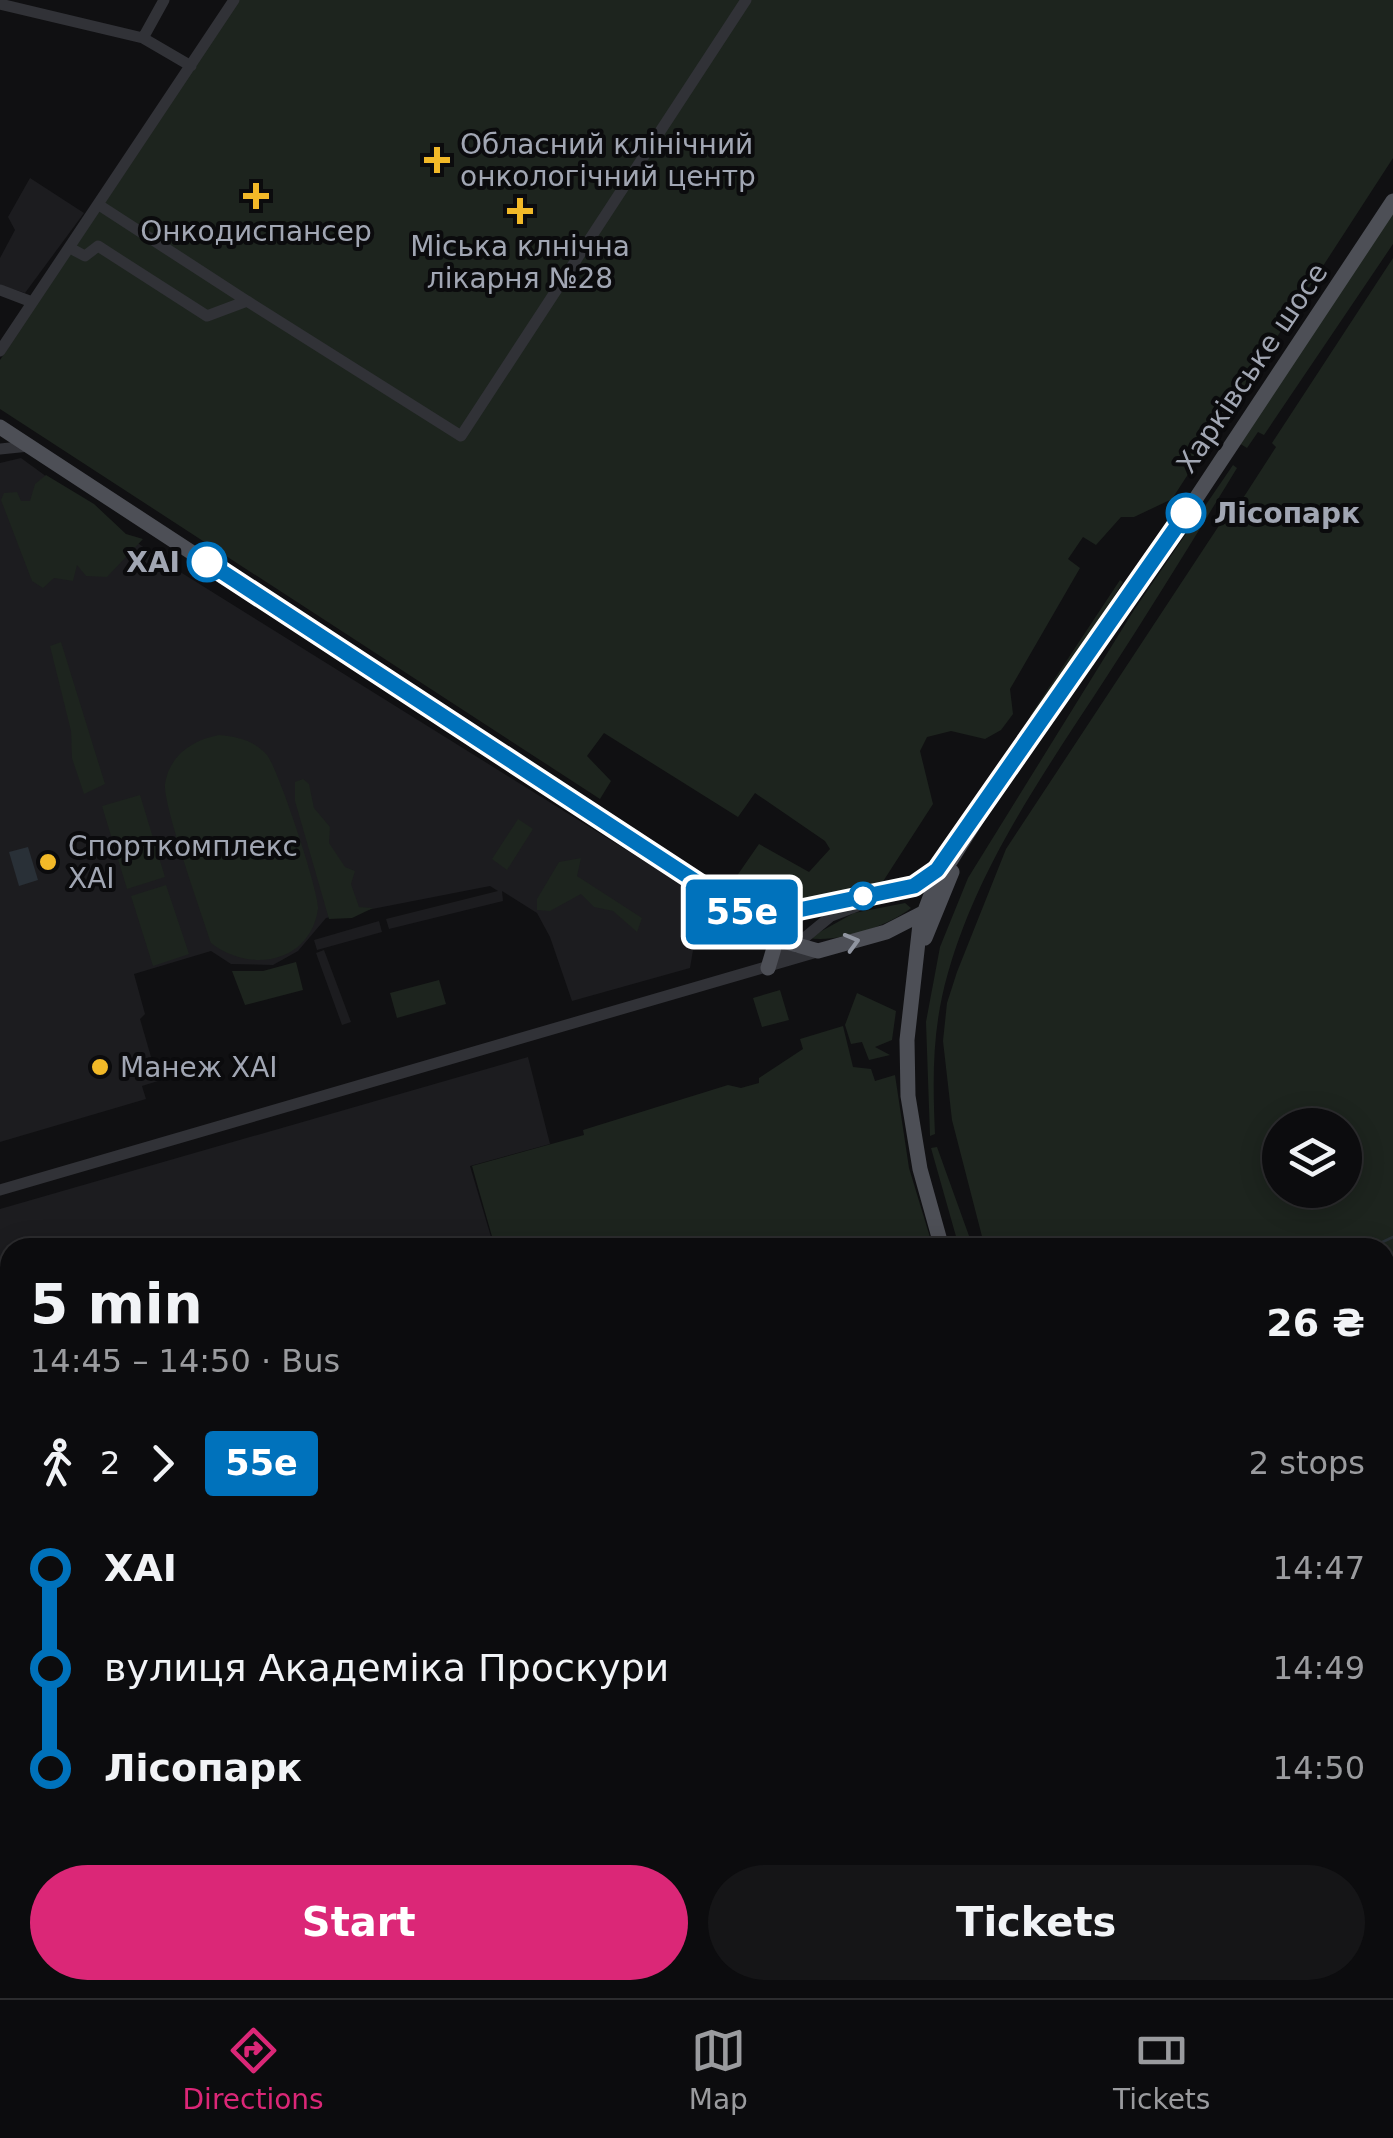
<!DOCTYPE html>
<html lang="en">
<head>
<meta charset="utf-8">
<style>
  :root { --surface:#0c0c0e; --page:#151517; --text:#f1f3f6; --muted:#9a9b9e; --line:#2c2c2e; --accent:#db2777 }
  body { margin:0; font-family:"DejaVu Sans",sans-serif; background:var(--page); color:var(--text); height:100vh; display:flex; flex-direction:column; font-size:38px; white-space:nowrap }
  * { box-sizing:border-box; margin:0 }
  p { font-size:32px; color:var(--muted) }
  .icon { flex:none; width:55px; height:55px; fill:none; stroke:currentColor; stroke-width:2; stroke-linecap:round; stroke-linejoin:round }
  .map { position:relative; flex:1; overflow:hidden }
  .details { position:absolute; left:0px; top:1238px; width:1395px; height:762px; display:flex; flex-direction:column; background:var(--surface); border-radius:30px 30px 0 0; box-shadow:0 5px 25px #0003,0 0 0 2px var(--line) }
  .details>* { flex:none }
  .badge { padding:0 20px; border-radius:8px; font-size:35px; line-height:65px }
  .fabs { position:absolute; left:1262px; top:1108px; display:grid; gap:20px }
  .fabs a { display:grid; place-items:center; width:100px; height:100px; border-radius:50%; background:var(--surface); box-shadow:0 5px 25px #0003,0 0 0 2px var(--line); font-size:50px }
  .map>.badge { position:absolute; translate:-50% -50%; box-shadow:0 0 0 5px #fff }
  .legs { display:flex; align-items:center; gap:15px; height:110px; padding:0 30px; font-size:32px }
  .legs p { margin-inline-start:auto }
  .summary { display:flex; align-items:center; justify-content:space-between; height:170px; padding:0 30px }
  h1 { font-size:55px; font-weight:700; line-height:75px }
  .action { display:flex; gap:20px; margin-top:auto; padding:20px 30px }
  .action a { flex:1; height:115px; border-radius:60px; background:var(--accent); color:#fff; font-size:40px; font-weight:700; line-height:115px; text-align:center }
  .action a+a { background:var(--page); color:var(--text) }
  ul { padding:0 30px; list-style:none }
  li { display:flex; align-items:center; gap:35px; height:100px; font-size:38px }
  li i { display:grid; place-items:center; width:15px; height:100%; margin:0 12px; background:currentColor }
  li i::after { content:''; width:25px; height:25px; margin:-12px; border:8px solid; border-radius:50%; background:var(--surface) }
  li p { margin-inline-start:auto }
  li:first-child i { background:linear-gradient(#0000 50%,currentColor 0) }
  li:last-child i { background:linear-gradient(currentColor 50%,#0000 0) }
  .tab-bar { display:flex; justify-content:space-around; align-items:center; height:140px; border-top:2px solid var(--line); background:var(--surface); font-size:28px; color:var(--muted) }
  .tab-bar a { display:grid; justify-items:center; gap:5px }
  .tab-bar .active { color:var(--accent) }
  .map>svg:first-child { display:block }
</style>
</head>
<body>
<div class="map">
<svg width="1393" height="1998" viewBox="0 0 1393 1998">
  <rect width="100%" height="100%" fill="#101012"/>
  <!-- built -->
  <path fill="#1c1c1f" d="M30,178l54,35 -59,80 -25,-8v-27l15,-28 -7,-13z
    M21,458l140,102 541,337 -12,71 -118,33 -22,-64 -13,-24 -35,-22 1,10 -114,28 -3,-10 112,-28 -8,-5 -164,32 -28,33 -25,14 -42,-1 -20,-13 -77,23 11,40 -5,5 18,62 -16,5 4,13 -146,43v-679z
    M379,921l3,11 -65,18 -3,-10z
    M324,950l27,72 -9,3 -26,-72z
    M528,1057l22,87 -80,22 24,81 -484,1v227l-10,3v-269z
    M10,1731v197l-10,3v-197z
    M10,1951v39h336l6,8h-102l4,-6 -11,6h-243v-45z"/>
  <!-- green -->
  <path fill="#1d241e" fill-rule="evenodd" d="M237,0h1156v158l-221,341 -38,18h-13l-25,28 -13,-8 -15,22 12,9 -70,121 3,25 -12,16 -16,9 -34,-8 -24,6 -7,14 13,53 -51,79 -117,25 -31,-19 -2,-6 27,-39 50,28 21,-23 -5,-8 -70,-48 -17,24 -134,-84 -17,23 24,25 -11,18 -600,-390v-49z
    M1393,211v33l-129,191 -6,-3 -11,16 -8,-5z
    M1393,258v1740h-193l-2,-8h187v-742h-400l-33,-128 -9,-79 4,-38 10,-31 49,-123 216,-328 5,2 49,-76 -4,-4zM1280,1125h65v65h-65z
    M1233,465l4,3c-41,67 -83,136 -128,205 -66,102 -140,204 -167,324 -10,46 -9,91 -7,137l-5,2 -4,-114 14,-75 28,-69 166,-268z
    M46,475l48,29 32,30 17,5 -36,38 -21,-1 -9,-11 -4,16 -19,-3 -11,10 -11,-7 -31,-81 3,-7 13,-1 4,9h9l5,-17z
    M1120,580l3,2 -87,137 -6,-3z
    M61,642l44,142 -21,10 -12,-36 -1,-27 -21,-85z
    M219,735c19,2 35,5 48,20 11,13 53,139 51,154 -8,55 -69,64 -107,34 -9,-28 -48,-137 -46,-159 4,-28 27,-44 54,-49z
    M303,779l6,5 5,24 16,19 -1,16 16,24 10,4 -4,13 8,23 14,1 -21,10 -23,1 -34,-118v-19z
    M140,795l25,82 -38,12 -25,-83z
    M518,819l15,10 -26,41 -15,-11z
    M581,858l-4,18 65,42 -5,14 -24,-21 -19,-4 -13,-13 -31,17 -13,-1v-11l22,-37z
    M166,885l23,69 -36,12 -22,-70z
    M905,903l6,5c-22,18 -74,35 -102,30l45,-25z
    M296,962l7,28 -58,15 -13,-34h31z
    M439,980l7,24 -49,14 -7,-25z
    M780,990l9,30 -27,7 -9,-29z
    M857,993l39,18 -4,29 -17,7 15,8 -21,5 -7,-18 -11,2 -6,-19z
    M843,1026l10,41 18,2 4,12 20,-6 14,93 24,79h-438l-23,-81 112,-31 -1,-5 145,-45 13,3 18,-5v-5l44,-29 -3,-10z
    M937,1147l36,100h-14l-28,-99z
    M0,1563l3,5 7,-2v91l-10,4z
    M10,1767v115l-10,-36v-76z
    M348,1990h386l3,8h-383z"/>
  <!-- water -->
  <path fill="#293037" d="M28,847l10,33 -19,6 -10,-34z"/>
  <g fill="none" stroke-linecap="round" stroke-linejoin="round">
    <!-- stream -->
    <path stroke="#293037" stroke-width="2.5" d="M1370,1248l23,-11"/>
    <!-- minor -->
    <path stroke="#313237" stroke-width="11" d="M0,4l143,34 48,28
      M143,38l21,-38
      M99,205l148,96
      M70,248l15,8 13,-10 109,70 40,-15 214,135 285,-436
      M0,290l32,12
      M0,351l234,-351
      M0,449l29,-3
      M775,962l56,-46 26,-10
      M0,1190l817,-238
      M1385,1538h8
      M1385,1935l8,-2"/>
    <!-- major -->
    <path stroke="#4d4f56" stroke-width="15" d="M0,427l787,515 31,9 68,-19 37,-19
      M747,915h27l140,-29 25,-18
      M925,938l27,-66
      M768,968l6,-20 -6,-18
      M942,1248l-22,-79 -12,-73 -1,-56 13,-116 14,-37 87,-138 158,-225 214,-323
      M1159,1990l3,8"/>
  </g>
  <!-- one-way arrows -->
  <defs><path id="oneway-chevron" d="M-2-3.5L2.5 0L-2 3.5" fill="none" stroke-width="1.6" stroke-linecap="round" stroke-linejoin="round" transform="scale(2.5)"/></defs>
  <use stroke="#9095a0" href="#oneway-chevron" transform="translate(852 942) rotate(-16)"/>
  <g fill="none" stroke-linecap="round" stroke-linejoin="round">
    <defs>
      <path id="line-1" d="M207,562l540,353 47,-4 120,-25 23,-16 249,-357"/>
    </defs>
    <!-- line-1 casing -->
    <use href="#line-1" stroke="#fff" stroke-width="22"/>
    <!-- line-1 -->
    <use href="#line-1" stroke="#0072bc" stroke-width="15"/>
  </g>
  <!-- markers -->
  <g fill="#f2b928" stroke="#0b0b0d" stroke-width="4">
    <path d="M432 145h10v10h10v10h-10v10h-10v-10h-10v-10h10z"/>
    <path d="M251 181h10v10h10v10h-10v10h-10v-10h-10v-10h10z"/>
    <path d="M515 196h10v10h10v10h-10v10h-10v-10h-10v-10h10z"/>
    <circle cx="48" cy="862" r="10"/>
    <circle cx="100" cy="1067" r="10"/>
  </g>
  <g fill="#fff" stroke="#0072bc" stroke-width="5">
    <circle cx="1186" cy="513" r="18"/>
    <circle cx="207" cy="562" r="18"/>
    <circle cx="863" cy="896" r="12"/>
  </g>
  <g text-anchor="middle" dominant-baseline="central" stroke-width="8" stroke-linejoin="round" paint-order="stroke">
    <!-- poi labels -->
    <g font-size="28" fill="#a1a6b3" stroke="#0b0b0d" text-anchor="start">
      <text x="460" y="144">Обласний клінічний<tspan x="460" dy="32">онкологічний центр</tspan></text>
      <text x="256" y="231" text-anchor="middle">Онкодиспансер</text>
      <text x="520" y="246" text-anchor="middle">Міська клнічна<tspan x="520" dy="32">лікарня №28</tspan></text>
      <text x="68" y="846">Спорткомплекс<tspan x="68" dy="32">ХАІ</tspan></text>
      <text x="120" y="1067">Манеж ХАІ</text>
    </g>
    <!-- street labels -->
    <g font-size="28" fill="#a1a6b3" stroke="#0b0b0d">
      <text transform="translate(1252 368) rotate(-56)">Харківське шосе</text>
    </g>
    <!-- stop labels -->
    <g font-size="28" font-weight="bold" fill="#a1a6b3" stroke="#0b0b0d" text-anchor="start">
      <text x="1214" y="513">Лісопарк</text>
      <text x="180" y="562" text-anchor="end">ХАІ</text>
    </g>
  </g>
</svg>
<div class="fabs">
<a><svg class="icon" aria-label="layers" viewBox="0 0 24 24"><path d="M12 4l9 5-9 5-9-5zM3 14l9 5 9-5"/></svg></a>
</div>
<b class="badge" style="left:742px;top:912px;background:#0072bc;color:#fff">55е</b>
<section class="details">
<div class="summary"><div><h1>5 min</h1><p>14:45 – 14:50 · Bus</p></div><b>26 ₴</b></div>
<div class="legs"><svg class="icon" aria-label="walk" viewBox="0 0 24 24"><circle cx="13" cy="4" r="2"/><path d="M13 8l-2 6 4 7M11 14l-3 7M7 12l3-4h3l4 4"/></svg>2<svg class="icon" aria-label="forward" viewBox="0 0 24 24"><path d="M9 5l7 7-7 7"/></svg><b class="badge" style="background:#0072bc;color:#fff">55е</b><p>2 stops</p></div>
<ul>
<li><i style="color:#0072bc"></i><b>ХАІ</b><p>14:47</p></li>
<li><i style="color:#0072bc"></i><span>вулиця Академіка Проскури</span><p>14:49</p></li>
<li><i style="color:#0072bc"></i><b>Лісопарк</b><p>14:50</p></li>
</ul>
<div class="action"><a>Start</a><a>Tickets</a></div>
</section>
</div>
<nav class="tab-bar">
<a class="active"><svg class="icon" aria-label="directions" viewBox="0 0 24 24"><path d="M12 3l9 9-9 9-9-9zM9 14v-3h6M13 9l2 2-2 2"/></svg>Directions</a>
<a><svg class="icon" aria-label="map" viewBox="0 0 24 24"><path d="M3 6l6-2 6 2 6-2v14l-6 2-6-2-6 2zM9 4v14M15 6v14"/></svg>Map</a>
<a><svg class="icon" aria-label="tickets" viewBox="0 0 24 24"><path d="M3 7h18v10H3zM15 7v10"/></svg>Tickets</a>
</nav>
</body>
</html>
